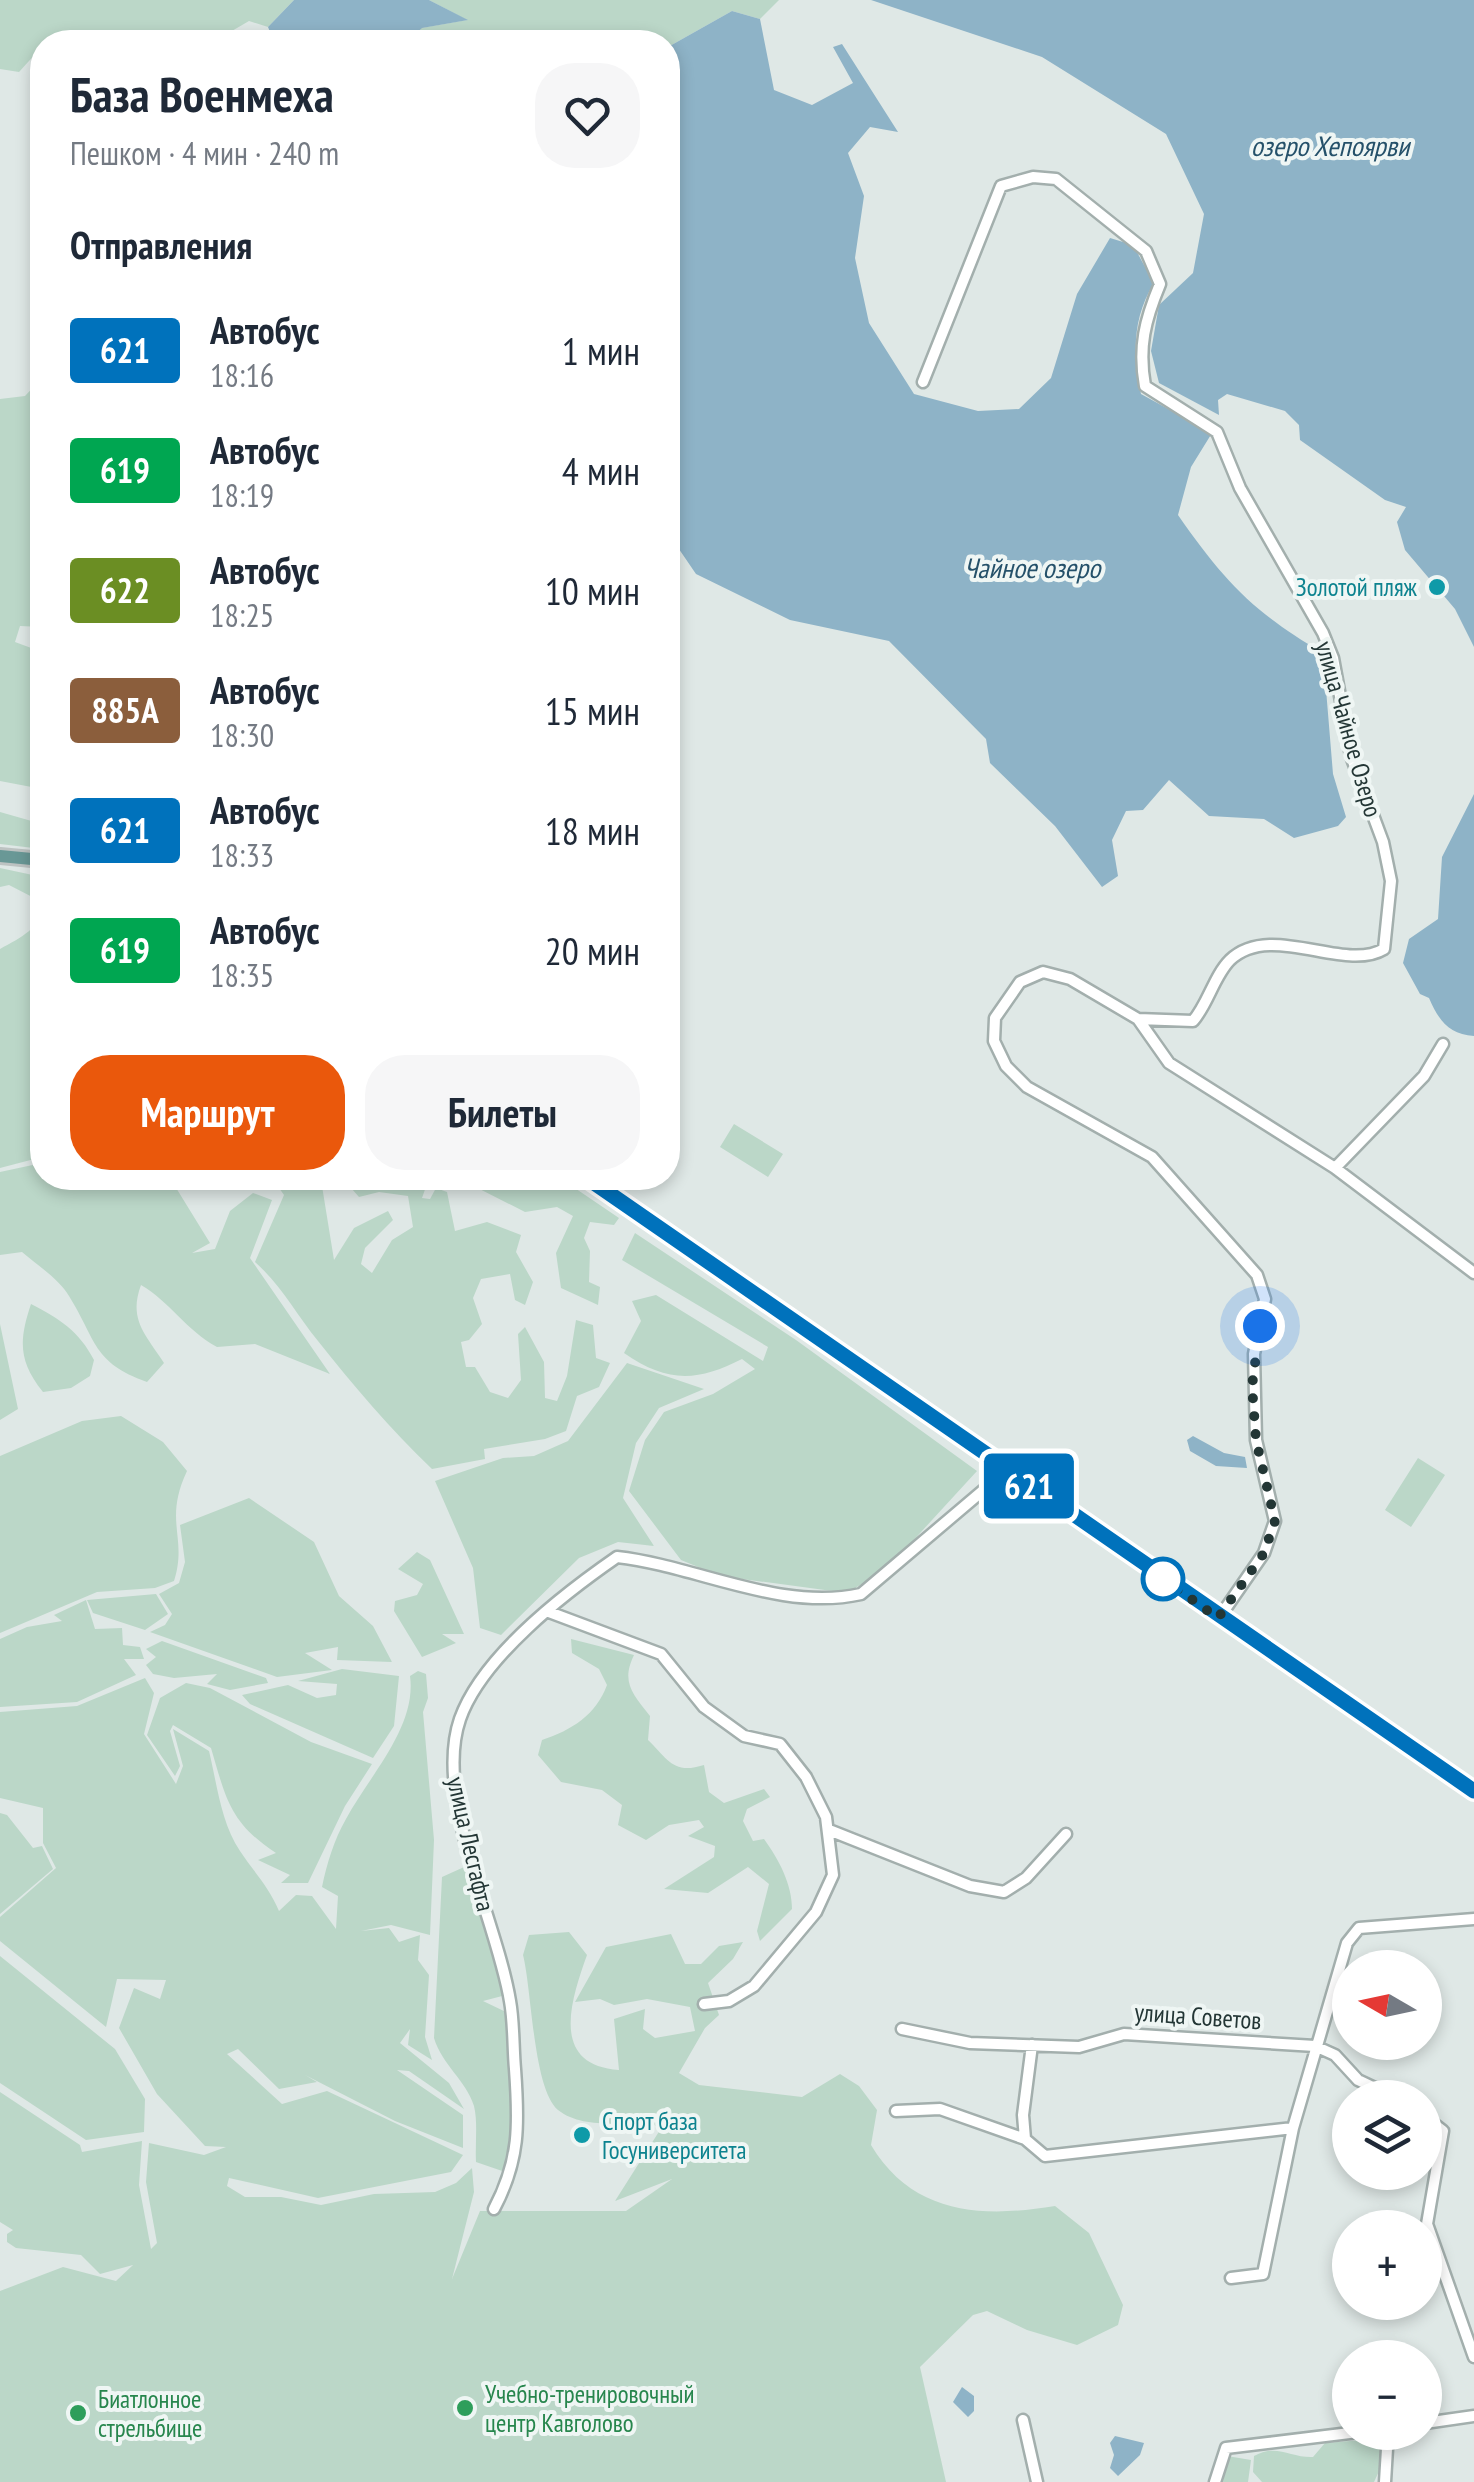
<!DOCTYPE html>
<html lang="ru">
<head>
<meta charset="utf-8">
<style>
  :root { --surface:#fff; --page:#f6f6f7; --text:#1f2937; --muted:#747a83; --accent:#ea580c }
  body { margin:0; font-family:"PT Sans Narrow",sans-serif; background:var(--page); color:var(--text); height:100vh; display:flex; flex-direction:column; font-size:38px; white-space:nowrap }
  * { box-sizing:border-box; margin:0 }
  p { font-size:32px; color:var(--muted) }
  .icon { flex:none; width:55px; height:55px; fill:none; stroke:currentColor; stroke-width:2; stroke-linecap:round; stroke-linejoin:round }
  .map { position:relative; flex:1; overflow:hidden }
  .panel { position:absolute; left:30px; top:30px; width:650px; height:1160px; display:flex; flex-direction:column; background:var(--surface); border-radius:40px; box-shadow:0 5px 15px #0003 }
  .panel>* { flex:none }
  .badge { padding:0 20px; border-radius:8px; font-size:35px; line-height:65px }
  .needle { width:65px; rotate:279deg }
  .controls { position:absolute; left:1332px; top:1950px; display:grid; gap:20px }
  .controls a { display:grid; place-items:center; width:110px; height:110px; border-radius:50%; background:var(--surface); box-shadow:0 5px 15px #0003; font-size:50px }
  .you { position:absolute; width:50px; height:50px; margin:-25px; border:8px solid #fff; border-radius:50%; background:#1a73e8; box-shadow:0 0 0 15px #1a73e833 }
  .map>.badge { position:absolute; translate:-50% -50%; box-shadow:0 0 0 5px #fff }
  h2 { padding:0 40px; font-size:38px; line-height:90px }
  .round { display:grid; place-items:center; flex:none; width:105px; height:105px; border-radius:40px; background:var(--page) }
  .summary { display:flex; align-items:center; justify-content:space-between; height:170px; padding:0 40px }
  h1 { font-size:48px; font-weight:700; line-height:75px }
  .primary-button { display:flex; gap:20px; margin-top:auto; padding:20px 40px }
  .primary-button a { flex:1; height:115px; border-radius:40px; background:var(--accent); color:#fff; font-size:40px; font-weight:700; line-height:115px; text-align:center }
  .primary-button a+a { background:var(--page); color:var(--text) }
  ul { padding:0; list-style:none }
  li { display:flex; align-items:center; gap:30px; height:120px; padding:0 40px }
  li div { flex:1 }
  li b { display:block; font-size:38px }
  li em { font-style:normal }
  li .badge { min-width:110px; font-weight:700; text-align:center }
  .map>svg:first-child { display:block }
</style>
</head>
<body>
<div class="map">
<svg width="1474" height="2482" viewBox="0 0 1474 2482">
  <rect width="100%" height="100%" fill="#dfe8e6"/>
  <!-- green -->
  <path fill="#bbd7c8" fill-rule="evenodd" d="M0,0h294l-26,27 -19,-6 -36,21 -165,-2 -29,32 -19,-3z
    M429,0h350l-19,19 -28,-8 -64,36v-5h-262l15,-14 46,-8z
    M42,378v195l-5,17 5,4v33l-22,-1 -5,16 27,10v137l-42,-8v-382l25,-3z
    M0,812l42,12v25l-42,-5z
    M0,868l42,9v280l-42,11v-219c21,-12 42,-20 42,-47l-33,-17 -9,2z
    M734,1124l49,30 -15,23 -48,-30z
    M42,1163v15h128l40,65 -18,10 23,-4 15,-38 23,-18 19,7 -22,58 80,116 -75,-30 -38,3c-31,-17 -47,-45 -76,-62 -13,35 5,50 23,78l-17,19c-55,-20 -50,-41 -78,-86 -10,-17 -32,-31 -47,-44l-22,3v-83z
    M272,1178h157l-7,20 8,1 6,-11 11,4 8,39 32,-9 34,13 -5,17 17,30 -8,23 -10,-5 -5,-26 -29,5 -8,19 9,26 -13,16 -8,2 5,25h9l15,25 18,6 13,-18 -3,-46 7,-7 19,35 1,36 12,3 10,-25 9,-56 17,5 3,33 14,5 -11,24 -22,9 -11,35 -21,8 -61,10 1,10 -53,10c-42,-40 -79,-84 -114,-128 -22,-27 -37,-56 -63,-79l29,-67zM344,1180l15,17 20,-5 29,4 5,31 -21,13 -20,33 -11,-9 4,-16 28,-28 -5,-9 -34,17 -20,32 -12,-74z
    M458,1178h102l59,40 -5,7 -24,-3 -6,16 6,13 -1,31 11,5 -2,18 -37,-17 -5,-35 17,-37 -16,-9 -32,5z
    M635,1233l161,107 181,131 -89,97 -41,25 -127,-17 -39,-16 -52,-69 16,-51 19,-28 49,-18 42,-25 -13,-10c-45,23 -75,24 -118,-6l17,-32 -9,-20 24,-6 107,66 5,-14 -146,-87z
    M31,1304c29,15 48,27 63,56l-4,16 -19,12 -28,4c-25,-31 -24,-52 -12,-88z
    M0,1324l18,85 -18,11z
    M627,1363l77,26 -45,19 -23,35 -13,55 31,48 -36,-4 -39,16 -78,77 -21,-7 -7,-60 -38,-87 68,-23 31,-2 34,-15z
    M121,1416l42,26 24,29c-24,51 1,66 -13,110l-19,7 -58,4 -97,41v-177l82,-35z
    M1418,1458l27,17 -34,52 -26,-17z
    M249,1498l65,44 25,54 34,30 19,36 -55,-2 1,-13 -33,6 27,17 -55,7 -127,-45 15,-7 7,-11 -13,-20 20,-11 6,-21 -5,-37z
    M417,1552l13,8 34,74h-22l14,9 -34,14 -28,-46 1,-10 22,-6 6,-11 -25,-15z
    M156,1594l12,20 -23,16 -52,-17 -6,-13z
    M86,1600l9,29 27,-1 1,17 17,2 4,12h-20l12,16 -59,27 -77,5v-68l27,-12 35,-6 -8,-6z
    M571,1639l63,16c-13,27 -2,38 16,61l-2,24c20,19 25,35 56,25l5,27 15,11 40,-14 6,8 -23,12 -4,12 10,20 11,-2c15,21 28,45 28,70l-32,32 -3,-10 12,-47 -21,-17 -40,26 -44,-4 50,-32 1,-11 -27,-10 16,-9 -5,-7 -30,5 -23,15 -28,-15 4,-20 -20,-15 -41,-8 -23,-27 4,-15c30,-10 54,-25 65,-55l-8,-16 -27,-16z
    M162,1641l104,37 2,5 -38,7 -23,-6 10,-10 -43,4 -21,-4 -7,-9 10,-8 -10,-8z
    M342,1669l57,7 -5,50 -21,32 -123,-54 -8,-9 46,-10 29,13 19,-3 1,-11 -39,-3z
    M418,1671l8,3 2,24 -5,14 11,128 -4,95 -39,-10 -30,6 28,-3 10,14 21,-7 -2,25 11,15 -4,62 7,23 -24,-15 2,-16 -10,14 49,40 15,26 -55,-38 -12,-1 66,45v33l-68,-27 -90,-46 12,7 -38,7 -41,-40 -11,5 55,50 45,-13 136,64 -12,17 -133,26 -89,-20 -2,8 18,11h36l40,8 53,-11 61,-2 21,-9 16,-15 2,24 -22,87 28,-68h146l46,-32 -57,22 45,-71 -10,-9 -28,-7 -10,10c-19,-1 -39,-2 -54,-14 -25,-21 -26,-120 -35,-155l6,-20 40,-3 18,23c-16,45 -38,110 32,115l-5,-51 31,-10 -2,20 12,9 40,-7 -5,-24 -43,-8 -33,6 -14,-6 -25,3 31,-55 65,-13 14,30h16l18,-18 24,-4 -10,17 -25,24 11,32 -14,13 -26,45 20,12 103,12 38,-23 19,12 18,24 -6,35c42,70 111,73 184,61l34,27 34,72 -5,20 -41,20 -50,-15 -40,-19 -14,4 -53,52 26,115h-946v-191l63,-24 53,14 17,-16 -33,9 -19,-19 -65,-7 -9,-6v-8l6,-4 -13,-8v-130l80,53 2,7 60,-11 -3,44 12,64 6,-6 -11,-61 3,-39 55,12 22,-8 -21,-1 -48,-52 -38,-66 15,-40 26,11 6,-19 -49,-1 -11,48 -106,-86v-24l56,-49 -13,-25v-35l-43,-10v-86l77,-6 68,-28 9,15 -10,41 32,50 7,-18 -10,-37 36,22c8,33 12,72 31,100 14,21 29,36 39,60l17,-16 16,1 24,33 2,-33 -16,-9c5,-24 12,-47 24,-68 23,-43 71,-92 64,-143z
    M186,1683l24,5 101,54 61,22 -27,42 -37,77h-27l9,-8 -32,-15 18,-7c-46,-30 -50,-54 -65,-105l-38,-23 -3,6 10,35 -5,10 -28,-41 13,-37z
    M0,1813l7,2 26,33 9,-2 11,23 -53,45z
    M473,1863l18,49 15,83 -23,6 25,12 8,94 -8,66 -32,-11c-1,-18 2,-40 -2,-56 -8,-26 -32,-41 -40,-68l8,-161z
    M0,1956l115,93 30,50 -1,33 -58,8 -86,-57z
    M1375,2439l11,17 -12,26h-112l-9,-10 1,-16c22,-13 37,2 59,1l12,-14z
    M1227,2456l24,4 -3,22h-25z"/>
  <!-- water -->
  <path fill="#8eb3c7" d="M294,0h135l39,20 -46,8 -16,14h-132l-6,-15z
    M871,0h603v647l-19,-38 -50,-59 -8,-28 9,-15 -21,-7 -85,-60 -1,-15 -14,-14 -58,-17 -9,6 1,15 -60,-32 -8,-32 8,-46 34,-32 11,-59 -38,-80 -124,-77z
    M732,11l28,8 14,71 38,15 41,-22 -20,-36 9,-3 56,88 -28,-5 -22,26 16,43 -9,62 14,65 45,71 64,17 41,-2 32,-31 26,-84 33,-56 23,7 21,38c-22,36 -21,71 -13,111l71,39 -21,34 -13,48c46,66 76,98 145,138l10,121 13,43 -8,9 -44,12 -30,-19 -55,-3 -40,-36 -26,30 -17,1 -14,29 6,36 -16,11 -47,-61 -65,-63 -4,-24 -97,-98 -99,-21 -94,-46 -28,-41v-486z
    M1474,794v242c-25,-2 -35,-15 -45,-38l-9,-4 -17,-31 6,-24 29,-20 4,-62z
    M1193,1436l31,17 21,4 2,11 -31,-2 -26,-15 -3,-11z
    M962,2387l12,9v15l-6,6 -15,-15z
    M1115,2436l29,7 -4,12 -22,21 -8,-8 4,-13 -4,-12z"/>
  <g fill="none" stroke-linecap="round" stroke-linejoin="round">
    <defs>
      <path id="minor" d="M923,382l78,-196 32,-9 23,2 90,72 14,33c-15,36 -22,63 -15,102l72,46 23,56 83,145 10,25 18,98 32,86 8,39 -7,68c-40,24 -113,-28 -154,11 -16,16 -22,44 -37,61l-55,-2
        M1335,1168l89,-92 19,-32
        M549,1612l112,42 43,53 40,29 36,8 26,33 20,40 7,58 -17,37 -62,74 -25,15 -25,3
        M1219,1618l45,-65 11,-32 -19,-81 -2,-86 11,-55 -8,-24 -105,-118 -125,-70 -21,-21 -12,-25 1,-23 25,-36 23,-10 27,7 68,40 31,44 166,105 139,105
        M829,1830l141,56 34,6 22,-14 40,-44
        M902,2029l68,14 109,4 45,-13 191,12 20,9 23,25 38,18
        M1032,2045l-9,70 2,24 20,17 248,-28 54,-185 12,-15 115,-9
        M896,2111l44,-2 85,30
        M1425,2117l18,14 -16,93 47,133
        M494,2209c26,-49 25,-85 21,-140 -2,-22 -1,-46 -5,-68 -13,-80 -77,-204 -50,-282 22,-62 105,-126 157,-162 80,9 164,55 244,37l145,-123
        M1231,2278l32,-4 30,-146
        M1023,2420l14,62
        M1425,2423l49,-7
        M1215,2482l11,-34 132,-16
        M1385,2482l3,-50"/>
      <path id="major" d="M0,856l42,4
        M587,1178l887,613"/>
    </defs>
    <!-- minor casing -->
    <use href="#minor" stroke="#a3afad" stroke-width="15"/>
    <!-- major casing -->
    <use href="#major" stroke="#bdc3c2" stroke-width="18"/>
    <!-- minor -->
    <use href="#minor" stroke="#fff" stroke-width="10"/>
    <!-- major -->
    <use href="#major" stroke="#699896" stroke-width="12"/>
  </g>
  <g fill="none" stroke-linecap="round" stroke-linejoin="round">
    <defs>
      <path id="line" d="M587,1178l887,613"/>
    </defs>
    <!-- line casing -->
    <use href="#line" stroke="#fff" stroke-width="22"/>
    <!-- line -->
    <use href="#line" stroke="#0072bc" stroke-width="15"/>
    <!-- walk -->
    <path stroke="#233635" stroke-width="10" stroke-dasharray="0 18" d="M1163,1579l55,39 46,-65 11,-32 -19,-81 -4,-54 8,-60"/>
  </g>
  <!-- markers -->
  <g fill="#0f9aa8" stroke="#eff6f4" stroke-width="4">
    <circle cx="1437" cy="587" r="10"/>
    <circle cx="582" cy="2135" r="10"/>
  </g>
  <circle fill="#fff" stroke="#0072bc" stroke-width="5" cx="1163" cy="1579" r="20"/>
  <g fill="#2e9e5b" stroke="#eff6f4" stroke-width="4">
    <circle cx="465" cy="2408" r="10"/>
    <circle cx="78" cy="2413" r="10"/>
  </g>
  <g text-anchor="middle" dominant-baseline="central" stroke-width="8" stroke-linejoin="round" paint-order="stroke">
    <!-- culture labels -->
    <g font-size="25" fill="#0d838f" stroke="#eff6f4" text-anchor="end">
      <text x="1417" y="587">Золотой пляж</text>
      <text x="602" y="2121" text-anchor="start">Спорт база<tspan x="602" dy="29">Госуниверситета</tspan></text>
    </g>
    <!-- street labels -->
    <g font-size="25" fill="#233635" stroke="#eff6f4">
      <text transform="translate(1349 729) rotate(74)">улица Чайное Озеро</text>
      <text transform="translate(471 1844) rotate(77)">улица Лесгафта</text>
      <text transform="translate(1198 2016) rotate(4)">улица Советов</text>
    </g>
    <!-- leisure labels -->
    <g font-size="25" fill="#27864d" stroke="#eff6f4" text-anchor="start">
      <text x="485" y="2394">Учебно-тренировочный<tspan x="485" dy="29">центр Кавголово</tspan></text>
      <text x="98" y="2399">Биатлонное<tspan x="98" dy="29">стрельбище</tspan></text>
    </g>
    <!-- water labels -->
    <g font-size="28" font-style="italic" fill="#25516a" stroke="#eff6f4">
      <text x="1330" y="145">озеро Хепоярви</text>
      <text x="1032" y="567">Чайное озеро</text>
    </g>
  </g>
</svg>
<div class="controls">
<a><svg class="needle" viewBox="-14 -14 28 28"><path d="M0-13l5 13h-10z" fill="#e53935"/><path d="M0 13l5-13h-10z" fill="#747a83"/></svg></a>
<a><svg class="icon" aria-label="layers" viewBox="0 0 24 24"><path d="M12 4l9 5-9 5-9-5zM3 14l9 5 9-5"/></svg></a>
<a>+</a>
<a>−</a>
</div>
<div class="you" style="left:1260px;top:1326px"></div>
<b class="badge" style="left:1029px;top:1486px;background:#0072bc;color:#fff">621</b>
<section class="panel">
<div class="summary"><div><h1>База Военмеха</h1><p>Пешком · 4 мин · 240 m</p></div><a class="round"><svg class="icon" aria-label="heart" viewBox="0 0 24 24"><path d="M12 20l-8-8c-3-5 5-10 8-4 3-6 11-1 8 4z"/></svg></a></div>
<h2>Отправления</h2>
<ul>
<li><span class="badge" style="background:#0072bc;color:#fff">621</span><div><b>Автобус</b><p>18:16</p></div><em>1 мин</em></li>
<li><span class="badge" style="background:#00a651;color:#fff">619</span><div><b>Автобус</b><p>18:19</p></div><em>4 мин</em></li>
<li><span class="badge" style="background:#6b8e23;color:#fff">622</span><div><b>Автобус</b><p>18:25</p></div><em>10 мин</em></li>
<li><span class="badge" style="background:#8b5e3c;color:#fff">885А</span><div><b>Автобус</b><p>18:30</p></div><em>15 мин</em></li>
<li><span class="badge" style="background:#0072bc;color:#fff">621</span><div><b>Автобус</b><p>18:33</p></div><em>18 мин</em></li>
<li><span class="badge" style="background:#00a651;color:#fff">619</span><div><b>Автобус</b><p>18:35</p></div><em>20 мин</em></li>
</ul>
<div class="primary-button"><a>Маршрут</a><a>Билеты</a></div>
</section>
</div>
</body>
</html>
